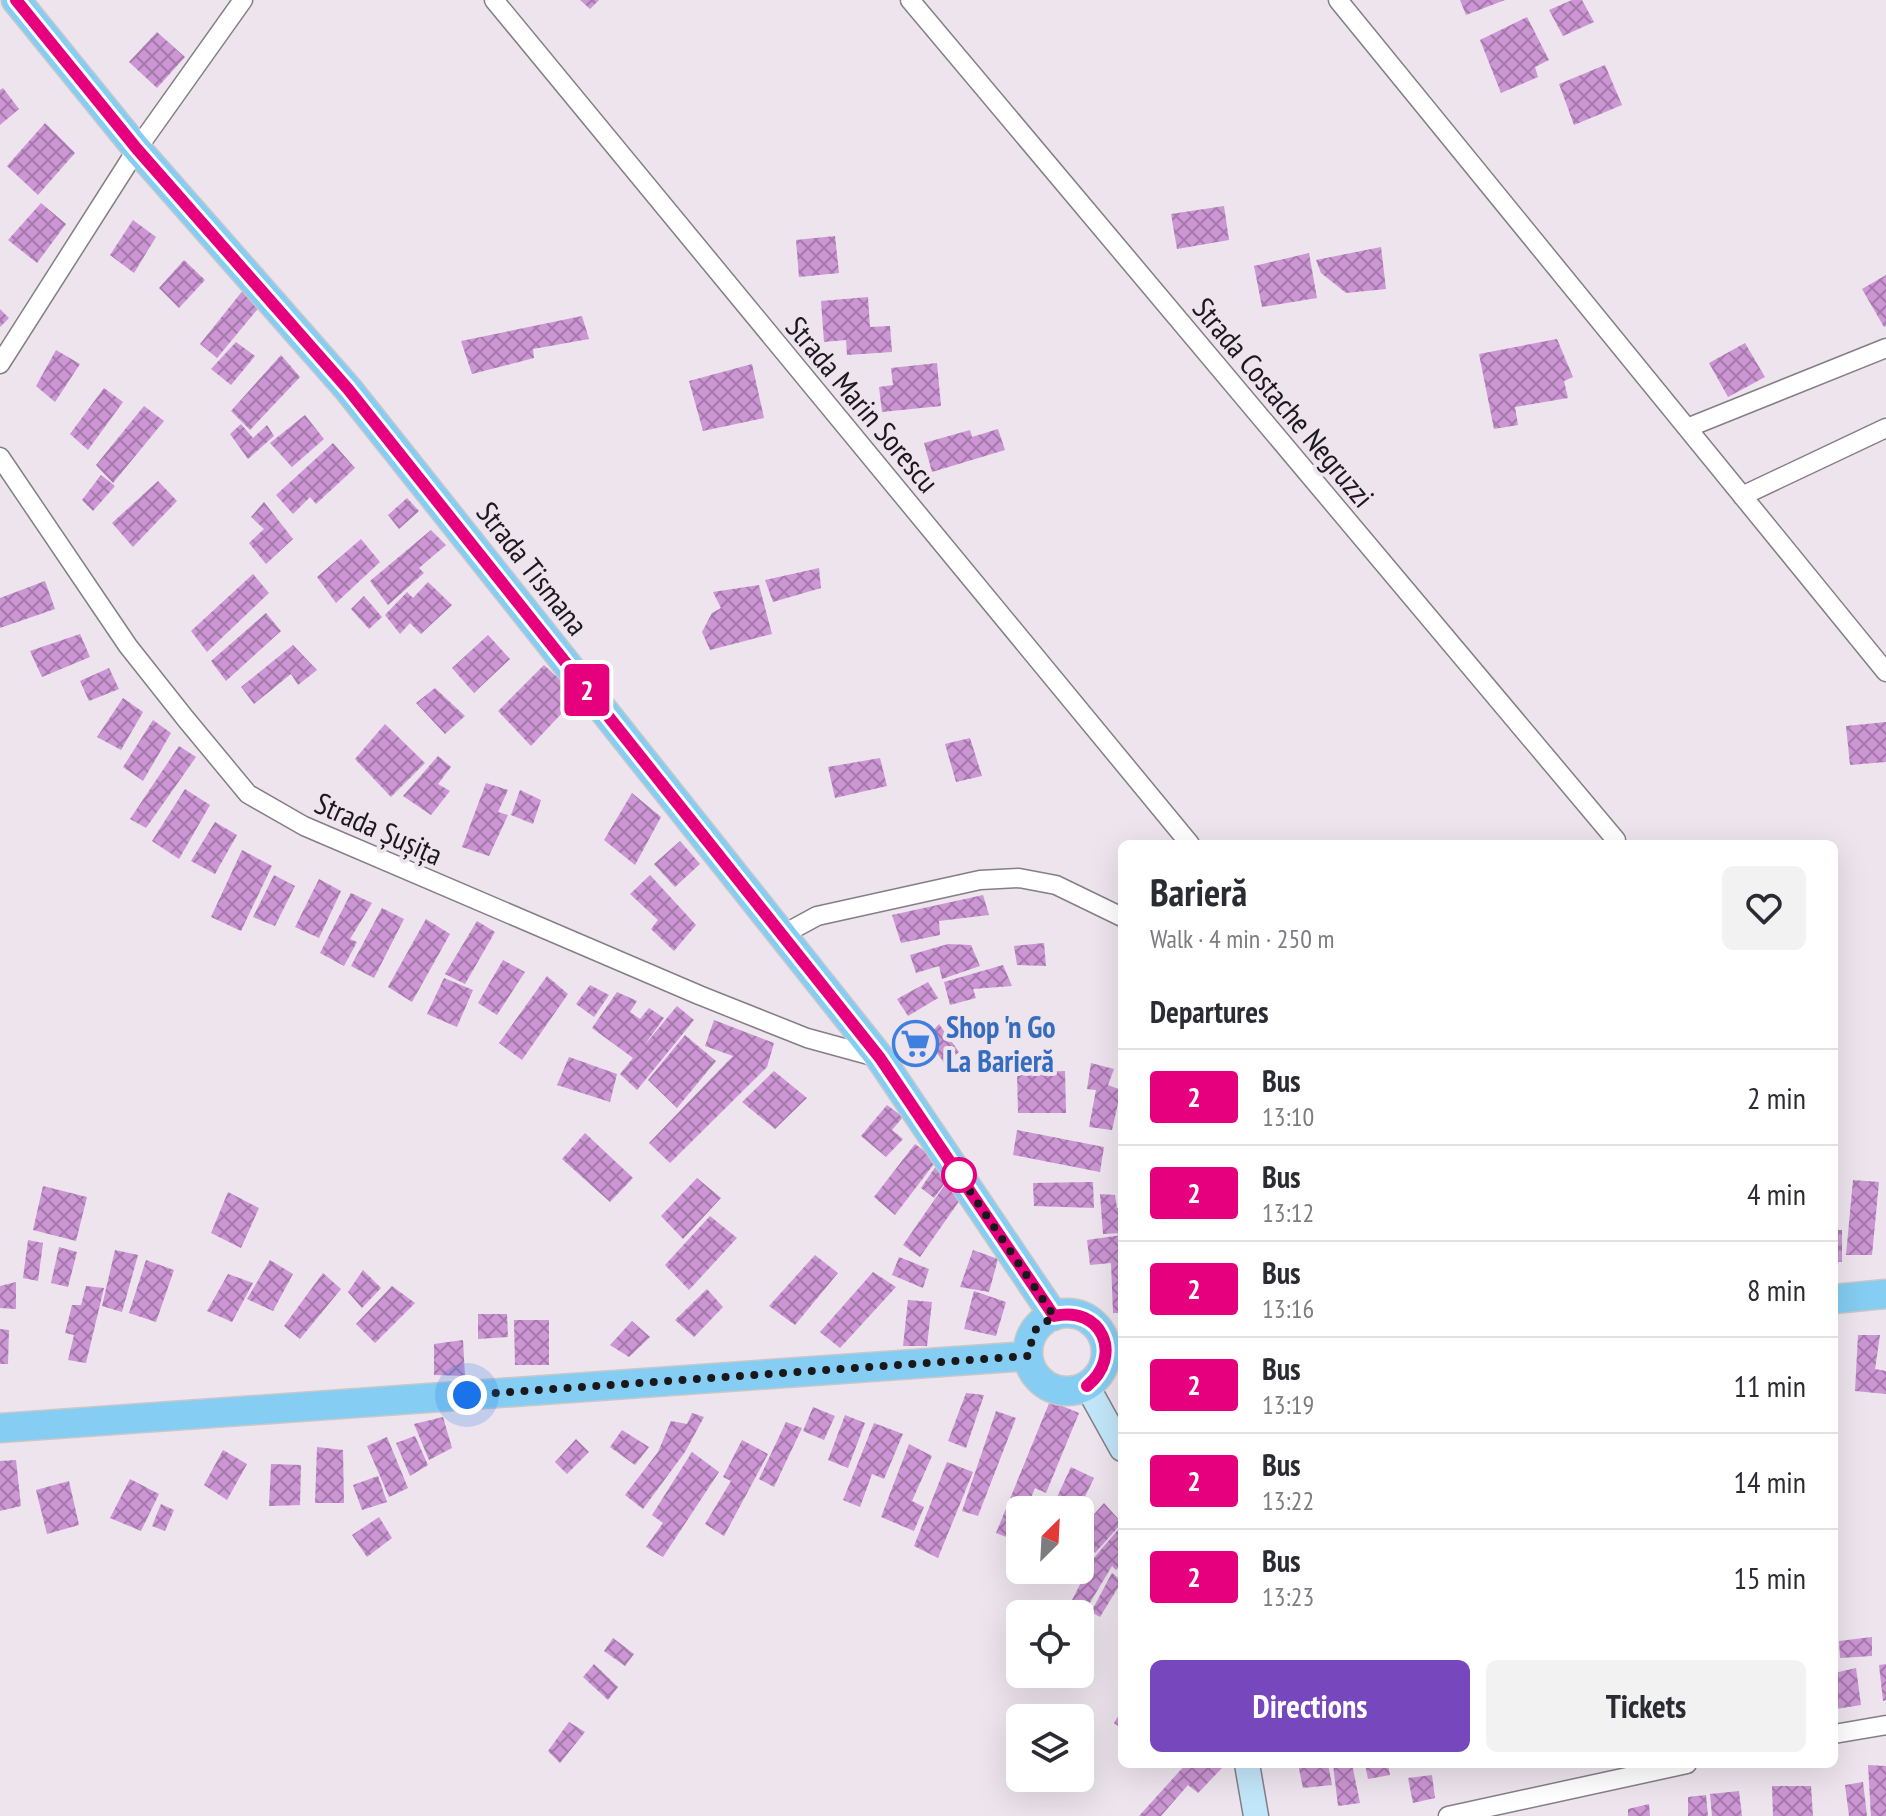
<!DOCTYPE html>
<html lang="en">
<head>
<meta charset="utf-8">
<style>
  :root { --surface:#fff; --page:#f2f2f3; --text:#2b2b33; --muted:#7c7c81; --line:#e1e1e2; --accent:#7747be }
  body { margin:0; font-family:"PT Sans Narrow",sans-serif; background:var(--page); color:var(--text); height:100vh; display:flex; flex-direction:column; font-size:30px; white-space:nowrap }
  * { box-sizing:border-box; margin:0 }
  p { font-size:26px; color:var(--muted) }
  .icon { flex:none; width:44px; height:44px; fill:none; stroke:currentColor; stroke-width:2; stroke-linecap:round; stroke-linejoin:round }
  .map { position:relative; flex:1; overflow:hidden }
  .drawer { position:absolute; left:1118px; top:840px; width:720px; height:928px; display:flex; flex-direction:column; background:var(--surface); border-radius:12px; box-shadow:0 8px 32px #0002 }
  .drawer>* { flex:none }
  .badge { padding:0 16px; border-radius:6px; font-size:28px; line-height:52px }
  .needle { width:52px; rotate:24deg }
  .buttons { position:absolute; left:1006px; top:1496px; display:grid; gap:16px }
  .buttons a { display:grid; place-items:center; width:88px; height:88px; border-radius:12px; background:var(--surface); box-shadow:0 8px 32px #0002; font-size:40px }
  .you { position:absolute; width:40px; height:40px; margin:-20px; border:6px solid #fff; border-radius:50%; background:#1a73e8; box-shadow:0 0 0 12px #1a73e833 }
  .map>.badge { position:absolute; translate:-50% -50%; box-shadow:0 0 0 4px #fff }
  h2 { padding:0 32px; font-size:30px; line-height:72px }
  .round { display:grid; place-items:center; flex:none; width:84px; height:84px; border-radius:12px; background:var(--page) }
  .overview { display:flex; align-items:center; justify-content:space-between; height:136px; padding:0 32px }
  h1 { font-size:38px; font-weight:700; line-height:60px }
  .action { display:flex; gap:16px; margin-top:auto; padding:16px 32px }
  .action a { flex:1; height:92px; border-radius:12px; background:var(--accent); color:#fff; font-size:32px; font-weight:700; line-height:92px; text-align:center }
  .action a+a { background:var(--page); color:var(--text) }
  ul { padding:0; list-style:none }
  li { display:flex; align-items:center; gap:24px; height:96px; padding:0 32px; border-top:2px solid var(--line) }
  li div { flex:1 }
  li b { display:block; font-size:30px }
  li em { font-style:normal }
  li .badge { min-width:88px; font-weight:700; text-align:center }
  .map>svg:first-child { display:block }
</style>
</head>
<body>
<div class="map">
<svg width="1886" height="1816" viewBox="0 0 1886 1816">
  <defs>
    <pattern id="building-cross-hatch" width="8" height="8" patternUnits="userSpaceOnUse" patternTransform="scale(2)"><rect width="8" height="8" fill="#cc95d4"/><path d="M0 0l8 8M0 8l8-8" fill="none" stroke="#a579ab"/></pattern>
  </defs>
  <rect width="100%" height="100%" fill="#ede4ee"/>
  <!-- building -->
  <path fill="url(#building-cross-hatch)" d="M580,0h19l-9,9z
    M1460,0h45l-39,15z
    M1572,0h10l12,22 -31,14 -14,-26z
    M1527,17l22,43 -14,7 3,10 -37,16 -21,-53z
    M157,32l28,25 -28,31 -28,-26z
    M1605,65l17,40 -48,20 -15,-41z
    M3,88l16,21 -19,16v-35z
    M45,123l30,30 -37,42 -31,-29z
    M41,203l25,21 -29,39 -29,-23z
    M1224,206l5,34 -52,9 -6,-35z
    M133,220l23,17 -22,36 -24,-18z
    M835,236l4,37 -40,4 -3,-37z
    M1381,247l5,42 -40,4 -25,-20 -5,-13z
    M1309,253l8,45 -55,9 -8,-41z
    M184,260l21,20 -26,28 -20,-20z
    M1886,275v51l-2,1 -22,-38z
    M244,289l17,16 -44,53 -17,-14z
    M868,297l2,30 20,-1 2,26 -45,3 -1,-15 -22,2 -3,-41z
    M0,309l9,9 -9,9z
    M582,316l7,23 -56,10 1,9 -62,16 -11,-33z
    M1557,339l16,38 -9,4 4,17 -53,9 3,18 -24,4 -15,-75z
    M236,342l19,14 -24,29 -20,-16z
    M1745,343l20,34 -37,20 -19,-34z
    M56,350l24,14 -25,38 -19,-16z
    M281,355l19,22 -50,53 -19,-19z
    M937,363l4,43 -59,6 -3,-25 14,-2 -2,-17z
    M752,364l12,54 -61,13 -14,-50z
    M104,388l19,14 -35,48 -18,-16z
    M144,406l20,15 -51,62 -17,-18z
    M305,415l19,24 -32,28 -22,-24z
    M241,424l12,14 14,-13 7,11 -26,23 -18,-25z
    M998,429l7,21 -73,22 -8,-29 46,-13 2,7z
    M333,443l22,25 -39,36 -6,-7 -17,17 -17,-19z
    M101,475l14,11 -22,25 -11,-11z
    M158,481l19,20 -44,46 -21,-24z
    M407,498l12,13 -20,18 -11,-14z
    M264,502l29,37 -27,25 -17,-21 15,-14 -13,-12z
    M431,530l15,15 -27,23 5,5 -36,32 -18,-24z
    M361,539l19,23 -44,41 -19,-26z
    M819,568l2,20 -48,14 -8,-22z
    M253,574l16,19 -62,59 -16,-21z
    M45,581l10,28 -55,19v-30z
    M428,582l24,23 -31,29 -11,-11 -10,11 -15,-19 22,-23 6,6z
    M759,585l13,49 -62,16 -8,-18 10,-19 9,-5 -8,-16z
    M364,596l18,21 -13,12 -18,-20z
    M266,613l15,18 -55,50 -15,-20z
    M80,634l10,23 -48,20 -12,-26z
    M488,635l22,24 -36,34 -22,-25z
    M293,645l24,25 -19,15 -7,-11 -37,30 -13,-17z
    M544,665l34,31 -47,50 -33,-35z
    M109,668l10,21 -30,12 -9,-20z
    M435,688l30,28 -20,18 -29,-31z
    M123,698l20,14 -22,38 -24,-13z
    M153,720l18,13 -28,48 -20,-14z
    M1886,722v40l-36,3 -4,-39z
    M385,724l40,39 -34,34 -36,-38z
    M970,738l12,38 -26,6 -11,-38z
    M179,746l17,11 -50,71 -16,-9z
    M438,756l13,11 -13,17 12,7 -19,24 -28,-19z
    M880,758l7,28 -52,12 -7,-31z
    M486,783l22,7 -10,22 10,3 -19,41 -27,-9z
    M185,789l25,16 -31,54 -27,-18z
    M520,790l21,10 -8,24 -22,-9z
    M632,793l29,24 -26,48 -31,-25z
    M215,822l22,13 -22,39 -24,-13z
    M680,841l20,23 -25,23 -21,-23z
    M242,850l30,16 -31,65 -30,-14z
    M274,875l21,11 -20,40 -22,-9z
    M650,875l46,50 -22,26 -23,-22 7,-9 -28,-26z
    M319,879l22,12 -22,47 -24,-11z
    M351,893l21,10 -22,36 7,3 -13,24 -24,-13z
    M983,895l6,20 -50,6 1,14 -39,8 -9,-28z
    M382,908l22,11 -30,59 -23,-12z
    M426,919l24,15 -38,68 -24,-15z
    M477,921l18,11 -30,52 -20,-10z
    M1044,943l2,23 -29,-1 -3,-19z
    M948,944l23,1 9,21 -38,13 -3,-13 -23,7 -6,-18z
    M503,960l22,12 -28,43 -19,-12z
    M1003,965l9,21 -39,3 3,9 -26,7 -6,-23z
    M547,976l21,18 -46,66 -23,-17z
    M444,978l29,12 -16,37 -30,-13z
    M928,982l10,16 -30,18 -11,-17z
    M590,985l19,10 -15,22 -18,-13z
    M617,992l20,9 -7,11 10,7 9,-11 15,10 -21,29 34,-41 17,14 -57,70 -17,-16 13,-16 -41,-30z
    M714,1020l60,23 -7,24 -97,96 -21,-20 84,-87 -28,-10z
    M939,1024l20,28 -14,12 -19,-26z
    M685,1035l31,26 -39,47 -29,-28z
    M569,1057l48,17 -7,28 -53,-17z
    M1091,1063l23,6 -6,16 13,5 -9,40 -23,-3 7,-37 -9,-1z
    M774,1071l33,27 -32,31 -33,-27z
    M1065,1071l1,42h-48l-1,-40z
    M887,1105l16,12 -11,13 11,9 -17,18 -25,-21z
    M1017,1130l87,17 -4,25 -87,-17z
    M585,1133l48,45 -23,24 -48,-43z
    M915,1144l22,16 -42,55 -21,-18z
    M936,1166l14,10 -16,22 -13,-10z
    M697,1178l24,20 -38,41 -22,-23z
    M1853,1180l26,2 -7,73h-26z
    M1093,1182l1,26 -60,-2 -1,-23z
    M946,1183l16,14 -42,60 -17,-12z
    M43,1186l44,11 -11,44 -43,-11z
    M228,1192l31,16 -18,40 -30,-15z
    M1100,1194l15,1 2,13h5v25l-19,1z
    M710,1216l27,22 -48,52 -24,-25z
    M1834,1230h8v32h-8z
    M1122,1235v78h-9l-2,-50 -21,2 -3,-25z
    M28,1240l15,3 -5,38 -15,-3z
    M59,1247l18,5 -9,35 -17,-4z
    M115,1250l23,5 -16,57 -20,-6z
    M973,1250l25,9 -9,33 -29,-5z
    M815,1255l23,18 -43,52 -26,-19z
    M899,1257l30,12 -6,19 -31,-13z
    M146,1260l28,10 -18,52 -27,-9z
    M270,1260l23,14 -20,37 -26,-12z
    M363,1270l18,18 -19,20 -14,-16z
    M873,1272l23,15 -56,61 -20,-16z
    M323,1273l18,16 -41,50 -16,-13z
    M228,1274l25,9 -21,39 -25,-11z
    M16,1282v27l-16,-1v-22z
    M86,1286l18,2 -18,75 -18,-3 6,-25 -9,-2 7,-28h9z
    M392,1286l23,17 -40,40 -19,-19z
    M707,1289l16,18 -29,30 -19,-17z
    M974,1291l32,11 -10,34 -32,-7z
    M908,1300l24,2 -5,44h-24z
    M478,1314h29l1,23 -30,2z
    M514,1320h35v45h-34z
    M632,1321l18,16 -21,20 -19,-12z
    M0,1329l9,1 -1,34h-8z
    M1858,1335h22l-5,34 11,2v23l-31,-3z
    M463,1340l2,36 -31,-1v-31z
    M966,1393l18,2 -18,53 -18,-7z
    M1050,1401l29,12 -33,80 -11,-5 -9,22h-6v15l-6,15 -18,-7z
    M813,1407l22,9 -11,24 -21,-9z
    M996,1411l20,7 -38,98 -16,-5z
    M692,1413l12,4 -19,35 -42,57 -18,-14 33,-43 13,-31 16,3z
    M845,1415l20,8 -17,45 -20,-8z
    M443,1417l9,31 -23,12 -15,-36z
    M786,1422l16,6 -28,59 -15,-8z
    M874,1423l29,11 -19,45 -12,-5 -12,33 -17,-7z
    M622,1430l27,17 -14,18 -25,-18z
    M415,1436l13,29 -18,11 -14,-33z
    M387,1437l21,51 -19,9 -22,-51z
    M576,1439l13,13 -22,22 -12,-12z
    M742,1440l26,14 -44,82 -19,-12 26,-43 -8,-4z
    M909,1444l23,12 -20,45 12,6 -10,24 -33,-14z
    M317,1447l26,3 1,53h-29z
    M223,1450l24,14 -20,36 -23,-15z
    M692,1452l27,20 -56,85 -17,-10 17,-24 -11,-8z
    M16,1460l5,46 -21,5v-50z
    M947,1462l26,10 -35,86 -24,-12z
    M271,1464l30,1 -1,40 -31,1z
    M1071,1467l23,11 -15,31 -6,-3 -2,4h-20z
    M378,1476l9,26 -25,8 -9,-25z
    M130,1479l29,15 -18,37 -31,-13z
    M69,1481l10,44 -32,9 -11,-44z
    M1104,1503l18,20 -27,30 -15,-15v-8z
    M161,1504l13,6 -9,21 -13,-5z
    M379,1517l13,21 -25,19 -15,-22z
    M1122,1525v39l-6,6 -4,-4 -27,45 -15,-7 23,-45z
    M1112,1573l10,8 -22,36 -9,-5z
    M1872,1637v19l-32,2 -1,-17z
    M613,1638l21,16 -9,12 -21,-15z
    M594,1664l24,23 -10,13 -25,-23z
    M1886,1664v36l-3,1 -4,-36z
    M1856,1668l5,37 -25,4 -2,-36z
    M1122,1710v19l-8,-6z
    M569,1722l16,10 -25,31 -12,-12z
    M1186,1764h32l4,4 -24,25 -10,-8 -27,31h-22z
    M1298,1764h30l4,21 -29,3z
    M1333,1764h19l8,39 -22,3z
    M1365,1764h23l2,11 -22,4z
    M1868,1765l18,1v50h-15z
    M1432,1775l3,23 -22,5 -5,-25z
    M1863,1782l4,34h-18l-4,-31z
    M1772,1786h39l2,30h-40z
    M1739,1791l3,25h-30l-2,-22z
    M1706,1795l2,21h-20v-19z
    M1649,1804l1,12h-22v-7z"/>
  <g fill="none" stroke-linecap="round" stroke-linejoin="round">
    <defs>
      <path id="minor" d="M494,0l696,844
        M910,0l706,840
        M1338,0l548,672
        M0,364l137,-215 106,-149
        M1687,428l199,-80
        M0,457l128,189 57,72 63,76 56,32 395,169 108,43 73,20
        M1742,496l144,-68
        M782,935l35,-19 163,-36 39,-2 37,7 66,32
        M1834,1734l52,-9
        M1448,1816l239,-52"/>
      <path id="secondary" d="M1087,1386l35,63
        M1247,1764l9,52"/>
      <path id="primary" d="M16,0l121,149 211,240 532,669 174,258
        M1834,1299l52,-5
        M1028 1352a39 39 0 1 1 78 0a39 39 0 1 1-78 0Z
        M0,1428l1028,-72"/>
    </defs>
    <!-- minor casing -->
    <use href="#minor" stroke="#857e86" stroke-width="21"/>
    <!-- secondary casing -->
    <use href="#secondary" stroke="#857e86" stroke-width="27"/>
    <!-- primary casing -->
    <use href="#primary" stroke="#c8c8c8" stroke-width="31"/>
    <!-- minor -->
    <use href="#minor" stroke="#fff" stroke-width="18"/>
    <!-- secondary -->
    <use href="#secondary" stroke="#c2e6f9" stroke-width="24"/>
    <!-- primary -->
    <use href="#primary" stroke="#85cdf2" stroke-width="28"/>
  </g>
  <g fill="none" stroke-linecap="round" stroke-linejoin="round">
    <defs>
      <path id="line" d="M16,0l121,149 211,240 532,669 174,258c48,-11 70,40 33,70"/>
    </defs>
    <!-- line casing -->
    <use href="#line" stroke="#fff" stroke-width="18"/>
    <!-- line -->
    <use href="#line" stroke="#e6007e" stroke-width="12"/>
    <!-- walk -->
    <path stroke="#1b181b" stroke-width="8" stroke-dasharray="0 14.4" d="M467,1395l561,-39 6,-25 20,-15 -95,-141"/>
  </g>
  <!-- icons -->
  <defs>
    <symbol id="supermarket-ring" viewBox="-11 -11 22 22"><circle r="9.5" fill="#ede4ee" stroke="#3f7fe0" stroke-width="1.5"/><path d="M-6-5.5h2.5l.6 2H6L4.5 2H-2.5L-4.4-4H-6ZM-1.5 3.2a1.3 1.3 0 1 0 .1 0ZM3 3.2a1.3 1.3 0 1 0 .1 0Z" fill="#3f7fe0"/></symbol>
  </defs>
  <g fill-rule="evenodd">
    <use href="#supermarket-ring" x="890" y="1018" width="51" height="51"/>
  </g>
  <!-- markers -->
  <circle fill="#fff" stroke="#e6007e" stroke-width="4" cx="959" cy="1175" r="16"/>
  <g text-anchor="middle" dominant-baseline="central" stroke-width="8" stroke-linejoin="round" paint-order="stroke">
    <!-- street labels -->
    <g font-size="30" fill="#1b181b" stroke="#ede4ee">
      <text transform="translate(1284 402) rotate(50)">Strada Costache Negruzzi</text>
      <text transform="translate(863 404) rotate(50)">Strada Marin Sorescu</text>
      <text transform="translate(533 568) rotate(52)">Strada Tismana</text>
      <text transform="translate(379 828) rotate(24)">Strada Șușița</text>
    </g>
    <!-- shop labels -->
    <g font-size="30" font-weight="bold" fill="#366cbe" stroke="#ede4ee" text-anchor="start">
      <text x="946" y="1026">Shop 'n Go<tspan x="946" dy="34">La Barieră</tspan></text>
    </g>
  </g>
</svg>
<div class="buttons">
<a><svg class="needle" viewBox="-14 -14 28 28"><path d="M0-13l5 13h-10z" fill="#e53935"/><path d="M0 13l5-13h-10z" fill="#7c7c81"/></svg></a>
<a><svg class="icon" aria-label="locate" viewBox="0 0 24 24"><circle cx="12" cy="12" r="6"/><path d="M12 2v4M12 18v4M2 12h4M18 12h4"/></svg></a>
<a><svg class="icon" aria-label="layers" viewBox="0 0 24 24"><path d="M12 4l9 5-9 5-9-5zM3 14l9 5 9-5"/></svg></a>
</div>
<div class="you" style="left:467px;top:1395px"></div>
<b class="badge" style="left:587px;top:690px;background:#e6007e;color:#fff">2</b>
<section class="drawer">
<div class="overview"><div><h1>Barieră</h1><p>Walk · 4 min · 250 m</p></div><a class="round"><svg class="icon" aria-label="heart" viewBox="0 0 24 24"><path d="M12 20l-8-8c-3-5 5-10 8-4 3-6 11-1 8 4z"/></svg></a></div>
<h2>Departures</h2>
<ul>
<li><span class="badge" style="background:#e6007e;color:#fff">2</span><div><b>Bus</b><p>13:10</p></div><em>2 min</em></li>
<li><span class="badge" style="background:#e6007e;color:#fff">2</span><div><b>Bus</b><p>13:12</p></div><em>4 min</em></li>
<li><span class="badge" style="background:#e6007e;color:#fff">2</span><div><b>Bus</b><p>13:16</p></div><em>8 min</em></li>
<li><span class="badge" style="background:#e6007e;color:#fff">2</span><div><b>Bus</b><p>13:19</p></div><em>11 min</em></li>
<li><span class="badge" style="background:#e6007e;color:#fff">2</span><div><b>Bus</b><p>13:22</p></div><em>14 min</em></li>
<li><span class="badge" style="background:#e6007e;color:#fff">2</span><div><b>Bus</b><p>13:23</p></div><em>15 min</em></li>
</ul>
<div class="action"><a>Directions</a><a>Tickets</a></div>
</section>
</div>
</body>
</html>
